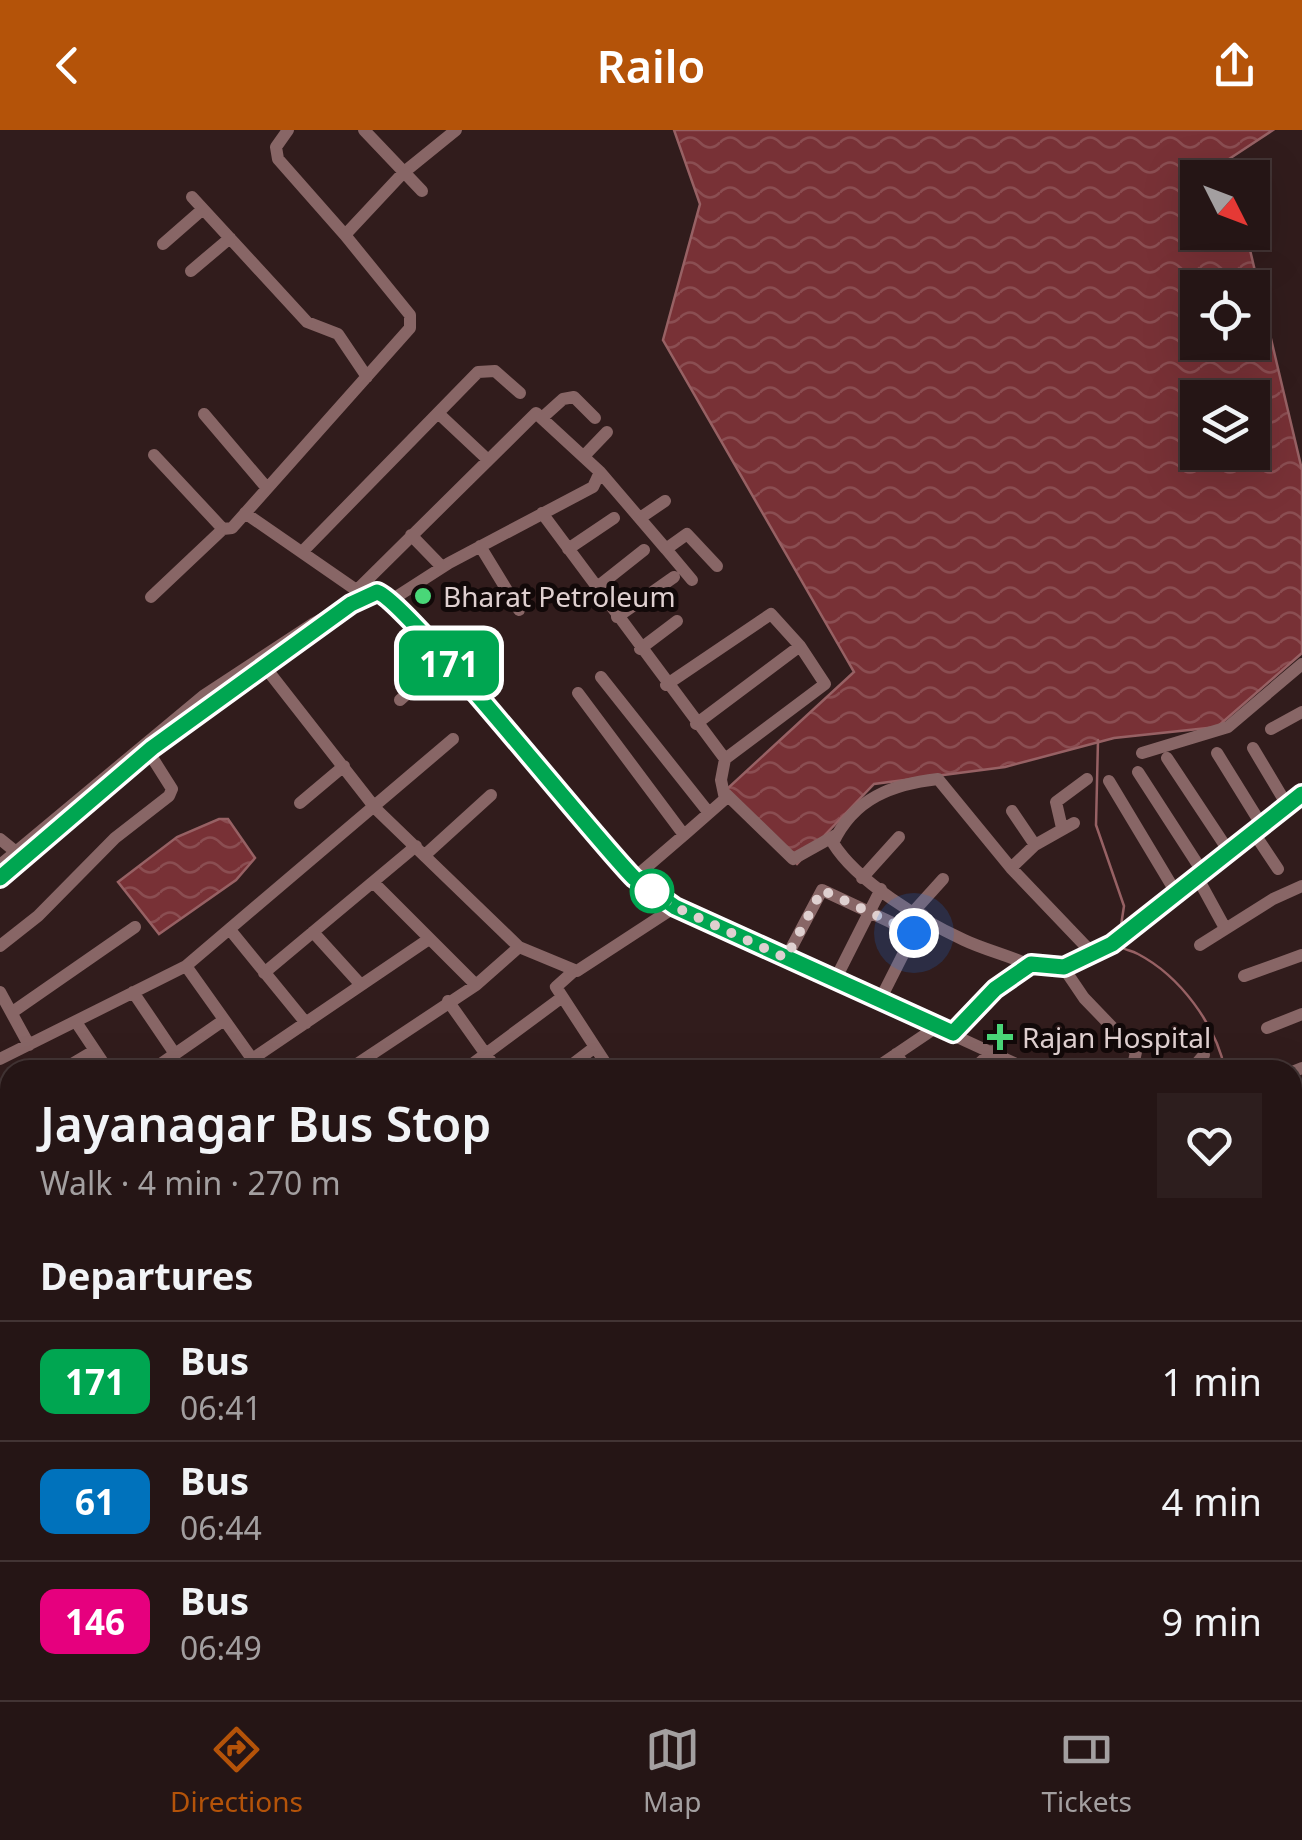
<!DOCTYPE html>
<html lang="en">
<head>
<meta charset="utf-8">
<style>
  :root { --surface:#251515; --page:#2d1e1e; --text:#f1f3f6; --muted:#a39fa0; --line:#423434; --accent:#b45309 }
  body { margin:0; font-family:"Noto Sans",sans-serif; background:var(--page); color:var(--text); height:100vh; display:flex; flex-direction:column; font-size:38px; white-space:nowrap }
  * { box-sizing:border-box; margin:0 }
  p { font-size:32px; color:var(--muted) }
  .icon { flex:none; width:55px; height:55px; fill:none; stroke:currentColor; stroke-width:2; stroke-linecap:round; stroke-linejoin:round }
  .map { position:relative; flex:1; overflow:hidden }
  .drawer { position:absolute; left:0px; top:930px; width:1302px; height:640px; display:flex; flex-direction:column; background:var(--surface); border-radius:30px 30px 0 0; box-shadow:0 10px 40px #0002,0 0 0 2px var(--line) }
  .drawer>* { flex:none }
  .badge { padding:0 20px; border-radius:15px; font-size:35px; line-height:65px }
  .needle { width:65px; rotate:132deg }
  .controls { position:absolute; left:1180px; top:30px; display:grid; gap:20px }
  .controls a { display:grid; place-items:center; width:90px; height:90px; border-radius:0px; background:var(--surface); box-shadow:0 10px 40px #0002,0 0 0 2px var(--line); font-size:50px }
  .you { position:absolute; width:50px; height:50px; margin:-25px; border:8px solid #fff; border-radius:50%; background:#1a73e8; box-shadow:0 0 0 15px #1a73e833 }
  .map>.badge { position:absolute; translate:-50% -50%; box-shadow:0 0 0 5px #fff }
  h2 { padding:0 40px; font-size:38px; line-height:90px }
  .round { display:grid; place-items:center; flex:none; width:105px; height:105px; border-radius:0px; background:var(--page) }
  .summary { display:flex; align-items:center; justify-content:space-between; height:170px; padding:0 40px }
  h1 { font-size:48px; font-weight:600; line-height:75px }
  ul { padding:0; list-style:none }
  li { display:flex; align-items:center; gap:30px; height:120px; padding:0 40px; border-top:2px solid var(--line) }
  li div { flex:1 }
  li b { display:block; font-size:38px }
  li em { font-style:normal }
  li .badge { min-width:110px; font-weight:700; text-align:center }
  header { display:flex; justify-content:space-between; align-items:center; height:130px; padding:0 40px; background:var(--accent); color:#fff; font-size:45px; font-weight:600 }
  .tabs { display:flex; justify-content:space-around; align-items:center; height:140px; border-top:2px solid var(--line); background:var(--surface); font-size:28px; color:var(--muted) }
  .tabs a { display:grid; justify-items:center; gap:5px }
  .tabs .active { color:var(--accent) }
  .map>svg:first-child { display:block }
</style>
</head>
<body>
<header><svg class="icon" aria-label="back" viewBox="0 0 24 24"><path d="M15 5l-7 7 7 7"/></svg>Railo<svg class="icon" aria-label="share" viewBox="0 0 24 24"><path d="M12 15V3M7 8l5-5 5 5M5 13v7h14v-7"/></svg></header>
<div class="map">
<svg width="1302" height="1570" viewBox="0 0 1302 1570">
  <defs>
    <pattern id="water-waves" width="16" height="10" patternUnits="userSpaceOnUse" patternTransform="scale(2.5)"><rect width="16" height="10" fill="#783136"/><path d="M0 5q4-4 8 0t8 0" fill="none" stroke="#8b4e52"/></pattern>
  </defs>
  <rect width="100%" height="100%" fill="#311c1c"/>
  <!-- water -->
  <path fill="url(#water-waves)" stroke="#976164" stroke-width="2.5" fill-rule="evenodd" d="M674,0h599l-44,29 4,18 -35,1v54l48,1 56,237v183l-85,74 -103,11 -109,29 -131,17 -77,80 -70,-75 127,-117 -191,-332 37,-136zM1198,158h54v54h-54zM1198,268h54v54h-54z
    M219,689h9l27,39 -19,22 -77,54 -41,-52 59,-45z
    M1302,1436v134h-1050l16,-10h1024l1,-119z"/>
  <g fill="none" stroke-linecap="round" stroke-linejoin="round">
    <!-- stream -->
    <path stroke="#976164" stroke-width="2.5" d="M1098,610l-2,85 28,81 -4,26
      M1119,815c5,6 10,4 19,9 42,22 78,71 87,116
      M1292,1117l10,35
      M1292,1315l10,-26"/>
    <!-- minor -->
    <path stroke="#866" stroke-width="12" d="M288,0l-12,17 2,12 67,76
      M364,0l58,61
      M192,67l115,125 31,12 29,43
      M163,114l40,-35
      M191,141l39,-33
      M438,283l49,46
      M204,284l62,73
      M543,287l20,-18 11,-2 21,21
      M154,325l69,74 9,-1 178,-200v-13l-65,-80 58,-62 53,-43
      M584,326l23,-24
      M245,383l117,81
      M542,383l183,246 100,-75 -25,-38 -29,-32 -105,71
      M640,388l25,-17
      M411,405l31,32
      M480,416l39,64
      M568,419l46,-31
      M303,421l175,-179 17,-1 25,22
      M692,450l-26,-31 21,-15 30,32
      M596,458l48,-38
      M357,460l179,-177 64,59 66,77
      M151,467l72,-68
      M393,469l56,-36 144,-76 7,-15
      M617,487l57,-40
      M640,519l37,-28
      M265,537l111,142 143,138
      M601,547l108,136
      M578,563l106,142 41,-36 -4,-19 4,-21
      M400,570l40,-36
      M696,594l104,-78
      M1271,599l31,-17
      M1253,618l34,57
      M1142,623l86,-26 74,-63
      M1217,623l44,71
      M1167,628l61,92
      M1138,642l64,99
      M1109,651l66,110
      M726,664l67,65 43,-24
      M300,673l44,-37
      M1012,681l23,34
      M1062,698l-6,-26 31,-23
      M1252,700l26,39
      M0,709l16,13
      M425,725l66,-60
      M0,735l203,-169 111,-73 63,-32c29,7 201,229 238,268 18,19 39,33 60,48
      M1011,738l24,-23 39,-22
      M1196,745l29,53
      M0,748l173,-146 158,-110
      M634,748l50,-43
      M862,748l37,-41
      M373,752l103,103
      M668,774l361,166
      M915,780l28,-31
      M231,801l75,92
      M313,802l48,53
      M1200,815l73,-46 29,-13
      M0,816l38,-30 77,-78 54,-42 3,-7 -24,-38
      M786,828l36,-68 92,43
      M1029,835c-21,-10 -44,-15 -65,-25 -43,-20 -107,-58 -131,-97 21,-45 60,-59 105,-64l73,89 84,88
      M186,836l74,104
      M1063,837l21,31 52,54 -4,18
      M575,840l-19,17 54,83
      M264,843l152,-127
      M1244,846l58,-21
      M835,850l46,-91
      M0,862l29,53
      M133,862l42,62
      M880,870l43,-85
      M448,871l49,69
      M14,881l121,-84
      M76,892l32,48
      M1267,898l35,-14
      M953,903l42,-44 36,-25 32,3 49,-23 190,-150
      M896,924l12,16
      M0,929l186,-93 267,-227
      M62,940l32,-19
      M152,940l72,-50
      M236,940l193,-131
      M348,940l128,-85 43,-38 58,24 98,-64
      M464,940l97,-72
      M565,940l30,-23
      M668,940h6
      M873,940l65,-44
      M972,940l21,-19
      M1191,940l13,-15
      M1292,942l10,-4
      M0,964l10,11
      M0,1043l10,-7
      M1292,1049l10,5
      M1292,1061l10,4
      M0,1124l10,12
      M0,1173l10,-6
      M0,1191l10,3
      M1292,1205v7
      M0,1233l10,2
      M0,1275l10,3
      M0,1316l10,3
      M0,1355l10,2
      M0,1426l10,-14
      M0,1463l10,7
      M0,1540l10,8
      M143,1560l9,9
      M12,1570l8,-10
      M95,1570l10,-10"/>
  </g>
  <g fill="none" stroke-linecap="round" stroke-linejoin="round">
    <defs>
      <path id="line" d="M0,748l152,-130 199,-144 26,-12c27,6 217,246 257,286l41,29 278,126 42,-44 36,-25 33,3 48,-23 190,-150"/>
    </defs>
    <!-- line casing -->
    <use href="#line" stroke="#fff" stroke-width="22"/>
    <!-- line -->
    <use href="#line" stroke="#00a651" stroke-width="15"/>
    <!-- walk -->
    <path stroke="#dfd0d0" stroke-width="10" stroke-dasharray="0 18" d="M652,761l23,16 111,51 36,-68 92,43"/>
  </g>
  <!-- markers -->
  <g fill="#49d778" stroke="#120909" stroke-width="4">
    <circle cx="423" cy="466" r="10"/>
    <path d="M995 892h10v10h10v10h-10v10h-10v-10h-10v-10h10z"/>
  </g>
  <circle fill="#fff" stroke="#00a651" stroke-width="5" cx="652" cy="761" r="20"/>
  <g text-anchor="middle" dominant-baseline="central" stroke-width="10" stroke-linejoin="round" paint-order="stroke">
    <!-- poi labels -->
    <g font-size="28" fill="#dfd0d0" stroke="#120909" text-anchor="start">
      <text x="443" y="466">Bharat Petroleum</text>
      <text x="1022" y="907">Rajan Hospital</text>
    </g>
  </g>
</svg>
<div class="controls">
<a><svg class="needle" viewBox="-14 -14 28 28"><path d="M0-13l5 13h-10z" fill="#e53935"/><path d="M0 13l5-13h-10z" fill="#a39fa0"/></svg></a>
<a><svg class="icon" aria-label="locate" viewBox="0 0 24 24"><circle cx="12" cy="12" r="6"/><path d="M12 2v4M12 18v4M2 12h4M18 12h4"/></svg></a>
<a><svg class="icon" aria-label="layers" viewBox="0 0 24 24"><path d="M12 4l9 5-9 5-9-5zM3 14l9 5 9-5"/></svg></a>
</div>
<div class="you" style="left:914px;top:803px"></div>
<b class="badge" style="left:449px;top:533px;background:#00a651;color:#fff">171</b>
<section class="drawer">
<div class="summary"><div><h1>Jayanagar Bus Stop</h1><p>Walk · 4 min · 270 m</p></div><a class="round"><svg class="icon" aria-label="heart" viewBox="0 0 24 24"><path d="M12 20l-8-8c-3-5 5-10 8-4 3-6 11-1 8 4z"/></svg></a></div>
<h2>Departures</h2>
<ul>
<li><span class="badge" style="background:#00a651;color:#fff">171</span><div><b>Bus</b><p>06:41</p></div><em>1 min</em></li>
<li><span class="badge" style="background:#0072bc;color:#fff">61</span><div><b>Bus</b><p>06:44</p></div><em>4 min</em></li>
<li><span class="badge" style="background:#e6007e;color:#fff">146</span><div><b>Bus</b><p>06:49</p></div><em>9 min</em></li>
</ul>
</section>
</div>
<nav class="tabs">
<a class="active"><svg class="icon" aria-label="directions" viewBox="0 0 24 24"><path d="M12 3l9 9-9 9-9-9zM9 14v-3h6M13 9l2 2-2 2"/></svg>Directions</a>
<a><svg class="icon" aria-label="map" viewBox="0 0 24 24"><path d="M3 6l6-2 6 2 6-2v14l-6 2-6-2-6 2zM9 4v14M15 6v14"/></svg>Map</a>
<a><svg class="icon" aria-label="tickets" viewBox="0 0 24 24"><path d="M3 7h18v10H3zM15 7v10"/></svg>Tickets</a>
</nav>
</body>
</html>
